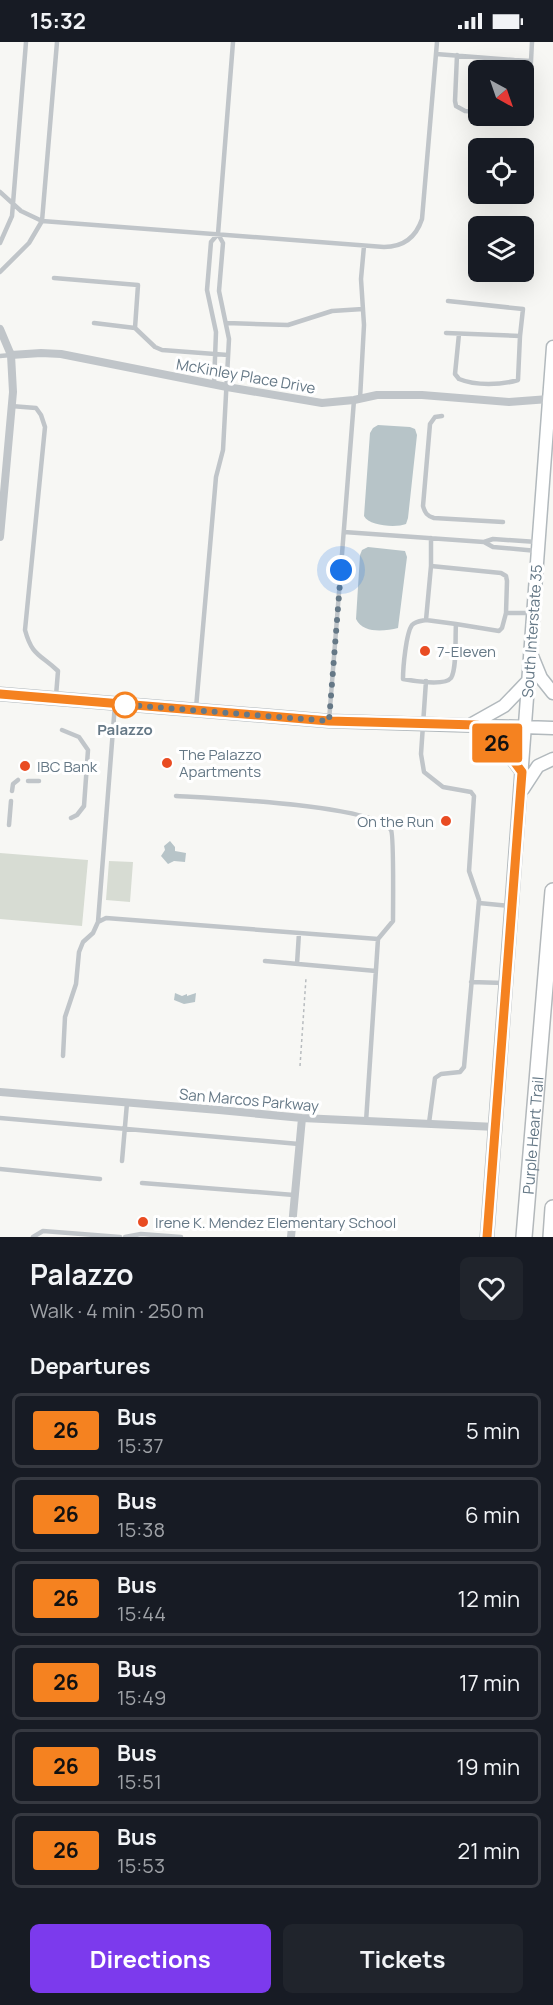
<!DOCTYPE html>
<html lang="en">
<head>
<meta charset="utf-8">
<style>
  :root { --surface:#171b24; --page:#20242c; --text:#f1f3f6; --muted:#9ea1a6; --line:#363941; --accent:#7c3aed }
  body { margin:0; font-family:Manrope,sans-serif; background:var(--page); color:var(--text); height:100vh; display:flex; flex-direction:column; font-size:22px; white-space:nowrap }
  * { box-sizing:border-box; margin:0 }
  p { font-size:20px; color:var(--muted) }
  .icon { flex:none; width:33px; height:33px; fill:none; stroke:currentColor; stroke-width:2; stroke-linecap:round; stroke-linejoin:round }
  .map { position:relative; height:1195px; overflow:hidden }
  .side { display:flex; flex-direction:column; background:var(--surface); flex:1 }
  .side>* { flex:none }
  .badge { padding:0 12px; border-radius:4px; font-size:21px; line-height:39px }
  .needle { width:39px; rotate:140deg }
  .tools { position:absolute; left:468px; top:18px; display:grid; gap:12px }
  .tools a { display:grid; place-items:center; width:66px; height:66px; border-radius:9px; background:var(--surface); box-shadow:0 6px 24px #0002; font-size:30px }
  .you { position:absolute; width:30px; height:30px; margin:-15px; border:4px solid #fff; border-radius:50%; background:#1a73e8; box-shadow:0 0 0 9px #1a73e833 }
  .map>.badge { position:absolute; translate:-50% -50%; box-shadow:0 0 0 3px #fff }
  h2 { padding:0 30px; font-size:22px; line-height:54px }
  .round { display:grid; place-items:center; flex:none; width:63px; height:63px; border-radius:9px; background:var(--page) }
  .summary { display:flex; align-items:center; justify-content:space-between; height:102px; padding:0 30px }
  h1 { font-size:28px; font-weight:700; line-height:45px }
  .action { display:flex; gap:12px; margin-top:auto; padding:12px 30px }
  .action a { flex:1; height:69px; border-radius:9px; background:var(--accent); color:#fff; font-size:24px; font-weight:700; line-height:69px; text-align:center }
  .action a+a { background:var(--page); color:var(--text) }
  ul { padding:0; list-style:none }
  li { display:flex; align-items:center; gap:18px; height:75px; margin:0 12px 9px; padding:0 18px; border:3px solid var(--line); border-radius:9px }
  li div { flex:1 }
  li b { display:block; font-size:22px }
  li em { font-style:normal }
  li .badge { min-width:66px; font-weight:700; text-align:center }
  .status { display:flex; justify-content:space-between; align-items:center; height:42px; padding:0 30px; background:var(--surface); direction:ltr }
  .status svg { height:16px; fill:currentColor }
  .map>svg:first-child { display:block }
</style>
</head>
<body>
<div class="status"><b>15:32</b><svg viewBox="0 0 49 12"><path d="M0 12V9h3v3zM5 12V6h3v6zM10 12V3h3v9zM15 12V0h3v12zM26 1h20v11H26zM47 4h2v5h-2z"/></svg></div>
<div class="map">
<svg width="553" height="1195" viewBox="0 0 553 1195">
  <rect width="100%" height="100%" fill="#f7f7f4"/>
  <!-- green -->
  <path fill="#d7dcd3" d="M0,811l88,7 -6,66 -82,-7z
    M109,819l24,1 -3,40 -24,-2z"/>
  <!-- water -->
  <path fill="#b7c4c8" d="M378,383l32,2 5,2 2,6 -9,83 -2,6c-10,4 -37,2 -42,-8l6,-83 3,-5z
    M368,505l37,4 2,6 -9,71c-13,3 -35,6 -42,-9l4,-64 2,-5z
    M170,799l5,6v4l11,2 -1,9 -11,-1 -6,3 -7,-8 4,-6 -1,-4z
    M175,951l7,3 5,-2v2l9,-3 -1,9 -11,2 -10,-4z"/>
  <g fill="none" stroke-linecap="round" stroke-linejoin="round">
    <defs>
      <path id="secondary" d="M532,614l9,22 12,15
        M0,652l329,27 224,7
        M472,682l32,-18 24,-25
        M477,683l33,31 12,16
        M523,747l15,-23 15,-7
        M487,1195l66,-890"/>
      <g id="motorway">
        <path id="s1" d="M524,1195l29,-346"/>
        <path d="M551,1195l2,-29"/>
      </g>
    </defs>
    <!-- secondary casing -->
    <use href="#secondary" stroke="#b2b9bd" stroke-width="15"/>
    <!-- motorway casing -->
    <use href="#motorway" stroke="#b3b8bb" stroke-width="18"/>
    <!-- path -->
    <path stroke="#b8bcbf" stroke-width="1.5" stroke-dasharray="3 3" stroke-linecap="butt" d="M300,1024l6,-88"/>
    <!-- service -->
    <path stroke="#c0c5c9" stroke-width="4.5" d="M436,12l78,6 -1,10
      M457,13l-2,46 1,5 9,5 13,1
      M514,18l17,1 1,-19
      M524,72h4l3,-53
      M0,150l21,19 21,10 342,26c19,0 32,-10 38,-28l15,-177
      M0,201l12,-27 14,-174
      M0,230l29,-29 13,-22 15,-179
      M54,236l84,7 -3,43
      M448,259l75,8 -3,27
      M94,281l41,5 20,19 7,3 66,5
      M227,281l61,2 44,-14 31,-2
      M446,291l74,3 -2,44c-17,5 -42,6 -59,-1l-4,-5 4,-40
      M0,314l11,-1
      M214,342l2,-52 -9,-42 4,-48 7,-8
      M360,357l4,-74 -3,-46 3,-33
      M11,364l25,2 5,7 4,12 -20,203c7,26 15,24 33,41l-2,25
      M442,374l-7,1 -5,7 -7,82c2,7 4,10 11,12l69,4
      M344,490l140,10 9,5 44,4
      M431,496v28l70,7 5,3 1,5 -1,32h27
      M484,500l9,-3 44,3
      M431,524l-5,54c-5,1 -10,1 -14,5 -6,8 -9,43 -9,54 10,2 42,7 48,-1 6,-9 4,-42 5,-54l43,7 3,-3 4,-15
      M426,578l30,4
      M426,639l-5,73 3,18 19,15 28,5 3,4 -5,75 10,29 -15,167 -4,5 -19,2 -6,4 -6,45
      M196,666l20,-231 7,-27 6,-111 -10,-48 4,-48 -5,-9 15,-192
      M329,679l25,-321
      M62,688l17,7 9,13 -4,56 -7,9 -6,3
      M28,739h11
      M12,749l1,-7 5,-4
      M176,754c34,2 199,9 215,34 3,5 2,80 2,91l-15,18 -12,183
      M9,783l2,-24
      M479,861l31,3
      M98,880l17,-218
      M265,919l111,10
      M297,922l2,-31
      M471,940l33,1
      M63,1014l2,-39 11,-33 3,-32 4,-10 10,-9 5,-11 8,-4 272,21
      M0,1076l299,26
      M122,1119l5,-58
      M0,1127l100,10
      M142,1141l152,12
      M33,1195l10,-6 77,6
      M125,1195l16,-3 40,3"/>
    <!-- minor -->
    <path stroke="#c0c5c9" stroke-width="8" d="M0,287l11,26 2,37 -13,145
      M11,313l30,-2 20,1 166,33 95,16 32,-3 23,-5h45l87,7 40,-3
      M0,1050l219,18 83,8 194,9
      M291,1195l11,-119"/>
    <!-- secondary -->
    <use href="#secondary" stroke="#fff" stroke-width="12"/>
    <!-- motorway -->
    <use href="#motorway" stroke="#fff" stroke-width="15"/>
  </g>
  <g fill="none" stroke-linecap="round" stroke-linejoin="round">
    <defs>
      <path id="line" d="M0,652l329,27 148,4 33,31 12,16 -35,465"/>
    </defs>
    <!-- line casing -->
    <use href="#line" stroke="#fff" stroke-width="14"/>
    <!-- line -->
    <use href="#line" stroke="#f58220" stroke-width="9"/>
    <!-- walk -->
    <path stroke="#657886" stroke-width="6" stroke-dasharray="0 10.8" d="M125,663l-9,-1 213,17 12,-151"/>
  </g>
  <!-- markers -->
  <g fill="#e94c22" stroke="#fff" stroke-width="2">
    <circle cx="425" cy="609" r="6"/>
    <circle cx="167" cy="721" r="6"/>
    <circle cx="25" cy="724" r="6"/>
    <circle cx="446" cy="779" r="6"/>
    <circle cx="143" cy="1180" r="6"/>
  </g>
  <circle fill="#fff" stroke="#f58220" stroke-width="3" cx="125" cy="663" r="12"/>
  <g text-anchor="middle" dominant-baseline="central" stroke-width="6" stroke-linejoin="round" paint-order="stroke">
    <!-- street labels -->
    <g font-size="15" fill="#657886" stroke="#fff">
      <text transform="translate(246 334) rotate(10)">McKinley Place Drive</text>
      <text transform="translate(532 589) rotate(-86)">South Interstate 35</text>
      <text transform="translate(249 1058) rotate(5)">San Marcos Parkway</text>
      <text stroke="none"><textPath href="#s1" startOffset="102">Purple Heart Trail</textPath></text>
    </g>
    <!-- poi labels -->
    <g font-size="15" fill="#657886" stroke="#fff" text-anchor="start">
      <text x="437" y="609">7-Eleven</text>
      <text x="179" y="712">The Palazzo<tspan x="179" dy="17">Apartments</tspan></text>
      <text x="37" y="724">IBC Bank</text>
      <text x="434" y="779" text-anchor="end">On the Run</text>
      <text x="155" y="1180">Irene K. Mendez Elementary School</text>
    </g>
    <!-- stop labels -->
    <g font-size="15" font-weight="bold" fill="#657886" stroke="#fff">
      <text x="125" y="687">Palazzo</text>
    </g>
  </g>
</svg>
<div class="tools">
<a><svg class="needle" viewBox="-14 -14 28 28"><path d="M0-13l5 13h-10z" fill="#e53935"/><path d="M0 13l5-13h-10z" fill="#9ea1a6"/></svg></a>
<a><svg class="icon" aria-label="locate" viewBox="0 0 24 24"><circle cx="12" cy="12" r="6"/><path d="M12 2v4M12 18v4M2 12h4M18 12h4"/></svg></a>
<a><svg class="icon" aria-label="layers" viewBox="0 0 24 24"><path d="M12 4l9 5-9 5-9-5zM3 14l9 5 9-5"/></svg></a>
</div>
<div class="you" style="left:341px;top:528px"></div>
<b class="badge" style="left:497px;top:701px;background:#f58220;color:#111">26</b>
</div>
<section class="side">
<div class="summary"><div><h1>Palazzo</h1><p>Walk · 4 min · 250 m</p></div><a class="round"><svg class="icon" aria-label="heart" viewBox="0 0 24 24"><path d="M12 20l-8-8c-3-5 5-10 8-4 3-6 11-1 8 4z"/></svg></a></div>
<h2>Departures</h2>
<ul>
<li><span class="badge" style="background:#f58220;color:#111">26</span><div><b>Bus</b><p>15:37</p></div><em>5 min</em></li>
<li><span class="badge" style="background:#f58220;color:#111">26</span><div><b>Bus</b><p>15:38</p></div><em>6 min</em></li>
<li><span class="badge" style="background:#f58220;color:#111">26</span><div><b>Bus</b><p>15:44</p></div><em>12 min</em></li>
<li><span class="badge" style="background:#f58220;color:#111">26</span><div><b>Bus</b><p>15:49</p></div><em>17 min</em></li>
<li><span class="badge" style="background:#f58220;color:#111">26</span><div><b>Bus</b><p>15:51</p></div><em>19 min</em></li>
<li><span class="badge" style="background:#f58220;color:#111">26</span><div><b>Bus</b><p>15:53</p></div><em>21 min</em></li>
</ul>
<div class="action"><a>Directions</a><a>Tickets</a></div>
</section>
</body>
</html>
